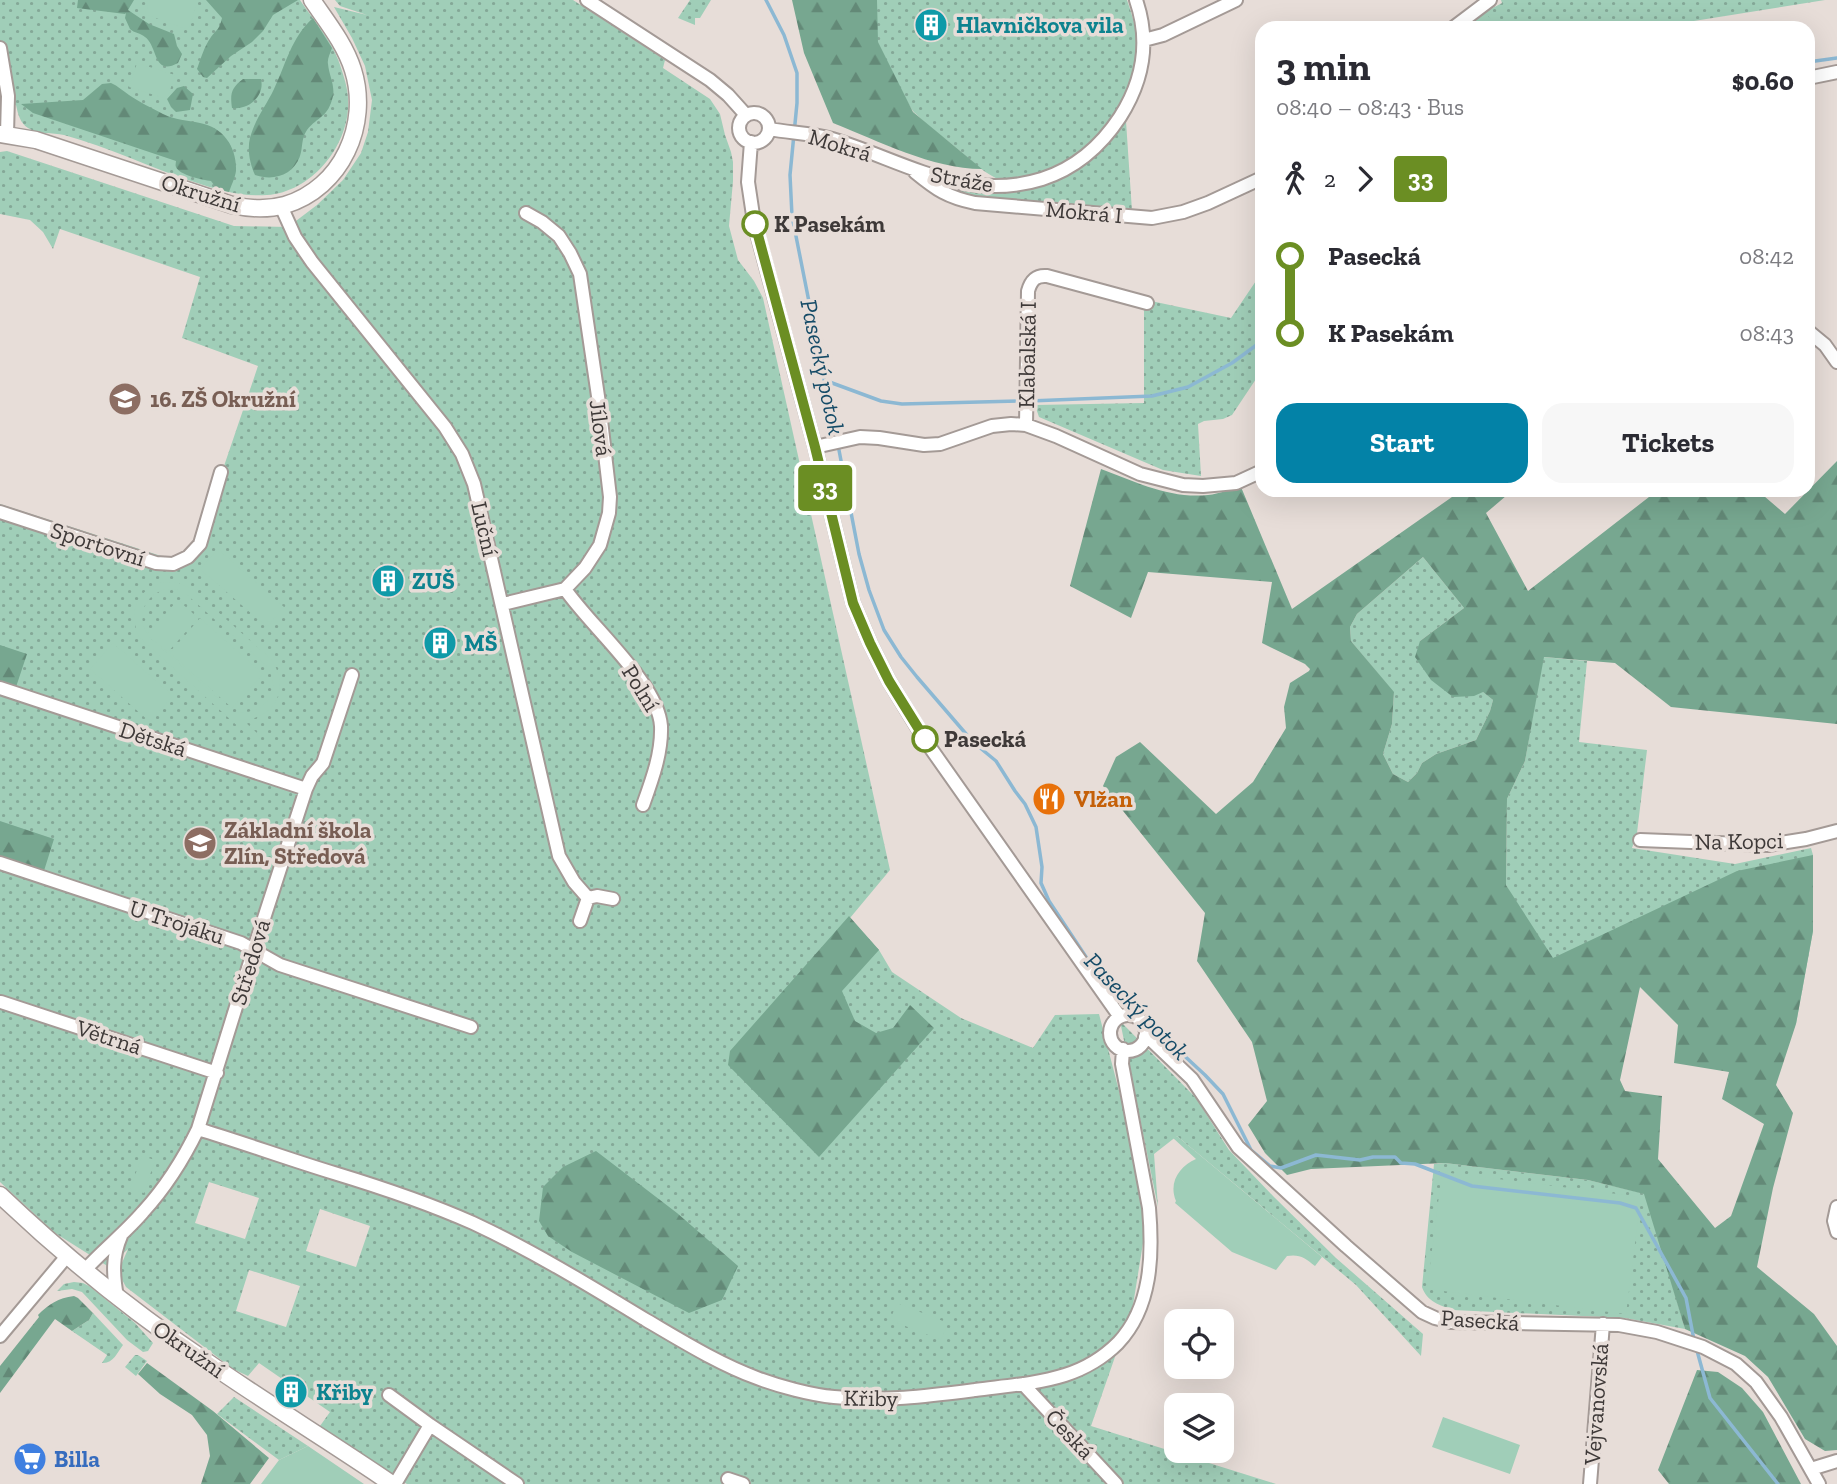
<!DOCTYPE html>
<html lang="en">
<head>
<meta charset="utf-8">
<style>
  :root { --surface:#fff; --page:#f7f7f7; --text:#2b2b33; --muted:#7c7c81; --accent:#0382a7 }
  body { margin:0; font-family:"Zilla Slab",serif; background:var(--page); color:var(--text); height:100vh; display:flex; flex-direction:column; font-size:26px; white-space:nowrap }
  * { box-sizing:border-box; margin:0 }
  p { font-size:23px; color:var(--muted) }
  .icon { flex:none; width:38px; height:38px; fill:none; stroke:currentColor; stroke-width:2; stroke-linecap:round; stroke-linejoin:round }
  .map { position:relative; flex:1; overflow:hidden }
  .panel { position:absolute; left:1255px; top:21px; width:560px; height:476px; display:flex; flex-direction:column; background:var(--surface); border-radius:21px; box-shadow:0 7px 28px #0002 }
  .panel>* { flex:none }
  .badge { padding:0 14px; border-radius:5px; font-size:24px; line-height:46px }
  .fabs { position:absolute; left:1164px; top:1309px; display:grid; gap:14px }
  .fabs a { display:grid; place-items:center; width:70px; height:70px; border-radius:14px; background:var(--surface); box-shadow:0 7px 28px #0002; font-size:35px }
  .map>.badge { position:absolute; translate:-50% -50%; box-shadow:0 0 0 4px #fff }
  .legs { display:flex; align-items:center; gap:10px; height:77px; padding:0 21px; font-size:23px }
  .legs p { margin-inline-start:auto }
  .headline { display:flex; align-items:center; justify-content:space-between; height:119px; padding:0 21px }
  h1 { font-size:38px; font-weight:800; line-height:52px }
  .button { display:flex; gap:14px; margin-top:auto; padding:14px 21px }
  .button a { flex:1; height:80px; border-radius:21px; background:var(--accent); color:#fff; font-size:28px; font-weight:800; line-height:80px; text-align:center }
  .button a+a { background:var(--page); color:var(--text) }
  ul { padding:0 21px; list-style:none }
  li { display:flex; align-items:center; gap:24px; height:77px; font-size:26px }
  li i { display:grid; place-items:center; width:10px; height:100%; margin:0 9px; background:currentColor }
  li i::after { content:''; width:18px; height:18px; margin:-9px; border:5px solid; border-radius:50%; background:var(--surface) }
  li p { margin-inline-start:auto }
  li:first-child i { background:linear-gradient(#0000 50%,currentColor 0) }
  li:last-child i { background:linear-gradient(currentColor 50%,#0000 0) }
  .map>svg:first-child { display:block }
</style>
</head>
<body>
<div class="map">
<svg width="1837" height="1484" viewBox="0 0 1837 1484">
  <defs>
    <pattern id="green-dots" width="8" height="8" patternUnits="userSpaceOnUse" patternTransform="scale(1.75)"><rect width="8" height="8" fill="#a0ceb8"/><path d="M2 2h.1M6 6h.1" fill="none" stroke="#84a897" stroke-width="1.8" stroke-linecap="round"/></pattern>
    <pattern id="forest-firs" width="22" height="20" patternUnits="userSpaceOnUse" patternTransform="scale(1.75)"><rect width="22" height="20" fill="#77a790"/><path d="M5 1l3.5 6h-7zM16 11l3.5 6h-7z" fill="#638977"/></pattern>
  </defs>
  <rect width="100%" height="100%" fill="#e7ddd8"/>
  <!-- green -->
  <path fill="url(#green-dots)" fill-rule="evenodd" d="M0,0h300c14,21 34,43 41,68 3,9 7,21 7,31 3,45 -36,93 -81,96 -25,2 -49,-5 -73,-13 -43,-14 -85,-35 -130,-47 -12,-3 -25,0 -36,-7 -8,-5 -10,-14 -12,-23l-16,5z
    M335,0h238l92,60 -2,8 47,31 10,15 5,21 6,17 2,10v19l-4,45 9,34 16,21 9,17 127,572 -40,48 29,32 13,22 69,46 72,30 22,-33 44,-1 50,192 -16,99 -42,121 185,58h-869l-35,-20 -52,-38 10,-14 -71,-49 -11,13 -15,-7 -107,-82 -8,-15 10,-23 -19,18 -54,-34 -55,-51v-678l189,61 7,-7 12,-45 50,-147 -76,-28 18,-61 -140,-48 -7,20 -10,-17 -13,-12 -30,-6v-62l7,-1 227,75 54,1 29,-22 26,-25 18,-27 7,-21 4,-32 -7,-34 -13,-28 -18,-31 33,8 -27,-9zM209,1182l50,16 -14,41 -50,-16zM320,1209l50,17 -14,41 -50,-16zM249,1270l51,16 -14,41 -50,-16z
    M690,0h21l-11,18h-5v7l-17,-7z
    M877,0h250c4,12 8,23 9,36 5,58 -36,111 -86,135 -9,4 -38,12 -47,10 -16,-5 -31,-20 -43,-30 -15,-13 -32,-24 -45,-38 -6,-5 -35,-62 -37,-70 -3,-11 -2,-32 -1,-43z
    M1501,0h324l-175,28h-185l20,-16 17,-9z
    M1126,121l6,90 -164,-14 -26,-10 1,-2 41,7h27l45,-13 21,-9 24,-19z
    M1262,272v98l-30,45 -9,4 -19,2 -6,3 3,52 -38,-6 -124,-53 -4,-12 109,-2v-93l4,-3 3,-6 80,17z
    M1423,557l41,51 -44,33 73,59 -3,11 -14,29 -40,14 -14,9 -5,10 -9,9 -15,-8 -10,-20 9,-30 2,-31 -43,-52 -1,-14 7,-13z
    M1543,657l44,4 -8,81 68,8 -10,83 -5,15 103,16 76,-16 2,7v76l-17,93 -133,-24 -23,-14 -30,89 -104,-190 1,-86 18,-38z
    M1120,1021l76,77 33,52 45,47 62,61 87,76 -2,22 -65,-71 -179,-149 -23,18 4,53z
    M1445,1163l143,17 58,14 39,135 -60,-11 -172,-8c-13,-5 -26,-8 -31,-23l12,-123z
    M74,1282l9,1 6,3 46,37 18,20 -5,8 -5,1 -16,-12 -45,-48 -10,-3 -15,2 7,-7z
    M93,1313l30,32c-6,8 -10,19 -21,18l5,-8 -35,-24 17,-11z
    M135,1355h3l9,6 -11,15 -11,-9z
    M234,1397l74,49 -29,14 -62,-46z"/>
  <!-- forest -->
  <path fill="url(#forest-firs)" fill-rule="evenodd" d="M78,0h56l-6,10 21,14 25,10 3,12 5,8 -4,9c-25,14 -20,-17 -33,-26 -4,-4 -11,-4 -15,-8l-5,-11 1,-5 -1,1 -48,-6z
    M206,0h92l-25,15 -10,16 -11,11 -21,14 -24,22 -4,-1 -6,-8c4,-11 7,-22 14,-32 7,-9 8,-7 11,-19z
    M792,0h85l1,42 35,70 69,57c-50,0 -103,-28 -149,-46l-29,-70z
    M313,18l19,30c-2,6 -5,11 -4,16 1,11 7,21 5,32 -5,22 -15,20 -26,34 -6,9 -4,17 -7,26 -7,20 -27,25 -45,19 -5,-11 -8,-25 -5,-37 5,-19 16,-32 24,-49 12,-25 17,-51 39,-71z
    M243,79h18c4,17 -12,31 -29,29 -2,-14 -1,-20 11,-29z
    M111,83c7,3 12,8 18,12 10,7 23,13 34,19 12,6 24,6 37,9 23,4 37,24 36,48 -1,7 -5,15 -7,21l-12,-3 -6,-8c-8,-1 -32,-6 -35,-14 -1,-2 0,-4 0,-6l-143,-48 -12,-9 62,-4 19,-16z
    M184,86l9,8 -3,16 -14,2 -5,-5 -4,-8 10,-11z
    M1837,461v263l-166,-17 -56,-44 -71,-6 -19,104 -18,38 -1,86 47,73 184,-87 76,-16v76l-17,93 -20,61 17,28 -20,75 -16,79 57,47 23,32v104l-12,1 -20,-12 -37,-62 -23,-21 -60,-27 -41,-135 -56,-14 -143,-17 -134,6 -24,6 -22,-22 -17,-28 19,-24 -15,-59 -55,-81 8,-48 -102,-127 13,-29 24,-15 76,72 37,-32 33,-54 -2,-21 6,-24 19,-12 1,-2 -5,-5 -43,-21 10,-61 -124,-10 -17,46 -61,-32 31,-117c35,13 69,30 107,26 11,-1 22,-6 33,-8l51,122 170,-119h51l-27,23 42,78 130,-101h99l28,24zM1423,557l41,51 -44,33 -5,16 16,23 22,17 21,-1 9,-4 10,8 -3,11 -14,29 -40,14 -14,9 -5,10 -9,9 -15,-8 -10,-20 9,-30 2,-32 -43,-51 -1,-14 7,-13zM1640,987l38,38 -4,38 55,9 -7,27 42,25 -33,92 -16,12 -57,-69 4,-63 -37,-5 -5,-11z
    M0,645l27,9 -12,36 -15,-5z
    M0,821l54,18 -11,35 -43,-14z
    M849,916l30,34 -37,41 13,30 21,12 17,-5 17,-23 24,23 -115,129 -91,-92 2,-14z
    M596,1151l81,62 61,53 -16,34 -33,13 -117,-61 -24,-16 -9,-15 4,-34 20,-20z
    M74,1296l4,2 15,15 -4,7 -17,11 -17,-12 -55,74v-27l39,-49 -1,-2c11,-11 20,-17 36,-19z
    M147,1363l66,48 56,47 -19,26h-49l9,-28 -3,-21 -15,-20 -32,-21 -22,-20z
    M1697,1370l21,2 24,16 21,24 38,72h-132l-11,-14z"/>
  <!-- pitch -->
  <path fill="#a0ceb8" fill-rule="evenodd" d="M150,0h46l2,1 -10,29 -43,-16z
    M1485,12l12,16h-32z
    M137,63l38,12 -8,24 -38,-12z
    M218,549l66,58 -17,20 -67,-58z
    M164,582l15,1 13,6 79,70c19,27 6,59 -28,61l15,14 -5,6 -114,-103c-11,-26 -2,-48 25,-55zM166,589l12,1 8,4 80,71c19,27 -3,52 -33,47l-85,-76 20,16 30,-34 -20,-18 -31,34c-11,-20 -2,-39 19,-45z
    M200,618l63,56 -31,34 -62,-55z
    M113,643l60,53 -23,26 -60,-53z
    M1177,1136l145,121 -7,9c-10,-8 -15,-12 -28,-10l-11,14 -44,-18 -57,-49 1,-2c-8,-19 4,-35 20,-42l-23,-21z
    M142,1156l13,4 -11,33 -14,-4z
    M1442,1172l199,25 -15,117 -199,-25z
    M897,1303l51,20 -7,17 -51,-20z
    M1443,1417l77,28 -10,29 -78,-27z
    M308,1446l56,38h-103l18,-24z"/>
  <g fill="none" stroke-linecap="round" stroke-linejoin="round">
    <!-- stream -->
    <path stroke="#8cb8d3" stroke-width="3.5" d="M766,0l18,35 13,38v30l-7,72 2,41 44,222
      M1808,62l29,-4
      M824,380l57,21 21,3 121,-3
      M1030,401l122,-5 36,-9 44,-24 30,-22
      M838,445l21,109 10,36 15,40 17,27 16,20 56,65 23,19 19,30 10,13 11,23 6,40 -1,16 8,18 41,62 44,46 71,66 18,19 28,56 19,16 11,2 35,-13 44,5 13,-3h22l6,6 14,1 57,22 148,17 16,5 50,90 8,42
      M1696,1347l14,51 68,86"/>
    <defs>
      <path id="minor" d="M587,0l123,80 18,15 18,20
        M1453,28l37,-28
        M1144,40l19,-5 73,-35
        M0,48l8,48 -1,38
        M1808,78l29,-6
        M739 128a15 15 0 1 1 30 0a15 15 0 1 1-30 0Z
        M769,129c22,4 43,4 63,10 72,22 133,64 210,40 34,-11 59,-33 78,-62 23,-36 30,-76 16,-117
        M751,142l-3,40 6,40 61,225 38,156 17,40 19,38 38,62 193,274
        M915,172c22,18 32,25 60,31l177,15 31,-6 25,-9 54,-25
        M281,206l14,31 17,25 133,165 17,27 12,30 85,372 15,26 14,16
        M1808,331l17,14 12,17
        M1026,425l2,-134c3,-11 8,-16 19,-15l100,27
        M815,447l45,-10 19,1 45,7 16,-1 52,-18 19,-2 15,1 30,11 84,38 43,11 20,1 33,-3 26,-12
        M0,512l156,51 17,1 15,-7 12,-13 21,-72
        M565,589c25,37 93,94 96,137 1,27 -9,54 -18,79
        M503,604l62,-15 20,-21 15,-23 9,-32 1,-16 -11,-94 -19,-129 -10,-21 -11,-17 -17,-14 -16,-9
        M0,688l306,101
        M1640,840l128,5 38,-6 31,-8
        M0,863l241,80 39,22 191,62
        M588,898l9,-2 16,3
        M580,921l8,-23
        M1,1002l216,71
        M1110 1033a18 18 0 1 1 36 0a18 18 0 1 1-36 0Z
        M1145,1037l6,3 41,39 46,68 108,99 76,66 13,6 16,4 168,3 38,7 46,15 33,17 20,18 25,35 38,67
        M198,1129c46,14 90,30 136,44 46,14 94,30 139,50 60,28 117,63 173,97 36,21 71,43 111,58 21,8 54,17 77,19 48,5 94,-1 141,-7 30,-4 61,-6 90,-15 19,-6 39,-18 53,-32 34,-36 35,-89 31,-135l-27,-144 1,-15
        M1837,1207l-3,14 3,11
        M84,1271c19,-21 41,-38 59,-59 22,-24 41,-54 55,-83l56,-180 52,-160 6,-13 11,-13 29,-88
        M117,1297c-4,-23 -5,-40 4,-61
        M0,1336l67,-80
        M1023,1384l93,100
        M389,1395l41,30
        M1811,1469l26,-8
        M728,1479l15,5
        M395,1484l35,-59 87,59
        M1590,1484l13,-160"/>
      <path id="tertiary" d="M0,134l36,6 196,65c18,4 35,5 53,0 57,-17 85,-81 68,-135 -8,-26 -26,-48 -41,-70
        M0,1195c62,59 129,114 200,162 63,44 129,84 192,127"/>
    </defs>
    <!-- minor casing -->
    <use href="#minor" stroke="#a49a96" stroke-width="16"/>
    <!-- tertiary casing -->
    <use href="#tertiary" stroke="#a49a96" stroke-width="19"/>
    <!-- minor -->
    <use href="#minor" stroke="#fff" stroke-width="12"/>
    <!-- tertiary -->
    <use href="#tertiary" stroke="#fff" stroke-width="16"/>
  </g>
  <g fill="none" stroke-linecap="round" stroke-linejoin="round">
    <defs>
      <path id="line-1" d="M755,224l60,223 38,156 17,40 19,38 36,58"/>
    </defs>
    <!-- line-1 casing -->
    <use href="#line-1" stroke="#fff" stroke-width="16"/>
    <!-- line-1 -->
    <use href="#line-1" stroke="#6b8e23" stroke-width="10"/>
  </g>
  <!-- icons -->
  <defs>
    <symbol id="building-disc" viewBox="-11 -11 22 22"><circle r="9.5" fill="#0f9aa8" stroke="#e7ddd8"/><path d="M-4-6H4V6H1V3H-1V6H-4ZM-2.5-4.3h1.7v1.8h-1.7ZM.8-4.3h1.7v1.8H.8ZM-2.5-1h1.7V.8h-1.7ZM.8-1h1.7V.8H.8Z" fill="#fff"/></symbol>
    <symbol id="school-disc" viewBox="-11 -11 22 22"><circle r="9.5" fill="#8d6e63" stroke="#e7ddd8"/><path d="M0-5L7-2L0 1L-7-2ZM-4 1L0 2.5L4 1V4Q0 6-4 4Z" fill="#fff"/></symbol>
    <symbol id="restaurant-disc" viewBox="-11 -11 22 22"><circle r="9.5" fill="#e8710a" stroke="#e7ddd8"/><path d="M-5-6h1v4h1v-4h1v4h1v-4h1v5L-1.5 .5V6h-2V.5L-5-1ZM5-6V6H3V1.5H1.5Q1.5-4 5-6Z" fill="#fff"/></symbol>
    <symbol id="supermarket-disc" viewBox="-11 -11 22 22"><circle r="9.5" fill="#3f7fe0" stroke="#e7ddd8"/><path d="M-6-5.5h2.5l.6 2H6L4.5 2H-2.5L-4.4-4H-6ZM-1.5 3.2a1.3 1.3 0 1 0 .1 0ZM3 3.2a1.3 1.3 0 1 0 .1 0Z" fill="#fff"/></symbol>
  </defs>
  <g fill-rule="evenodd">
    <use href="#building-disc" x="912" y="6" width="38" height="38"/>
    <use href="#school-disc" x="106" y="380" width="38" height="38"/>
    <use href="#building-disc" x="369" y="562" width="38" height="38"/>
    <use href="#building-disc" x="421" y="624" width="38" height="38"/>
    <use href="#restaurant-disc" x="1030" y="780" width="38" height="38"/>
    <use href="#school-disc" x="181" y="824" width="38" height="38"/>
    <use href="#building-disc" x="272" y="1373" width="38" height="38"/>
    <use href="#supermarket-disc" x="11" y="1440" width="38" height="38"/>
  </g>
  <!-- markers -->
  <g fill="#fff" stroke="#6b8e23" stroke-width="3.5">
    <circle cx="755" cy="224" r="12"/>
    <circle cx="925" cy="739" r="12"/>
  </g>
  <g text-anchor="middle" dominant-baseline="central" stroke-width="7" stroke-linejoin="round" paint-order="stroke">
    <!-- culture labels -->
    <g font-size="23" font-weight="bold" fill="#0d838f" stroke="#e7ddd8" text-anchor="start">
      <text x="956" y="25">Hlavničkova vila</text>
      <text x="412" y="581">ZUŠ</text>
      <text x="464" y="643">MŠ</text>
      <text x="316" y="1392">Křiby</text>
    </g>
    <!-- street labels -->
    <g font-size="23" fill="#3e3938" stroke="#e7ddd8">
      <text transform="translate(840 145) rotate(17)">Mokrá</text>
      <text transform="translate(962 179) rotate(10)">Stráže</text>
      <text transform="translate(201 193) rotate(17)">Okružní</text>
      <text transform="translate(1084 212) rotate(5)">Mokrá I</text>
      <text transform="translate(1027 355) rotate(-89)">Klabalská I</text>
      <text transform="translate(601 428) rotate(83)">Jílová</text>
      <text transform="translate(485 529) rotate(77)">Luční</text>
      <text transform="translate(98 544) rotate(18)">Sportovní</text>
      <text transform="translate(641 688) rotate(58)">Polní</text>
      <text transform="translate(153 739) rotate(18)">Dětská</text>
      <text transform="translate(1739 841) rotate(-1)">Na Kopci</text>
      <text transform="translate(177 922) rotate(18)">U Trojáku</text>
      <text transform="translate(250 962) rotate(-73)">Středová</text>
      <text transform="translate(109 1037) rotate(18)">Větrná</text>
      <text transform="translate(1480 1320) rotate(4)">Pasecká</text>
      <text transform="translate(189 1349) rotate(35)">Okružní</text>
      <text transform="translate(871 1398) rotate(1)">Křiby</text>
      <text transform="translate(1596 1404) rotate(-86)">Vejvanovská</text>
      <text transform="translate(1070 1434) rotate(47)">Česká</text>
    </g>
    <!-- stop labels -->
    <g font-size="23" font-weight="bold" fill="#3e3938" stroke="#e7ddd8" text-anchor="start">
      <text x="774" y="224">K Pasekám</text>
      <text x="944" y="739">Pasecká</text>
    </g>
    <!-- education labels -->
    <g font-size="23" font-weight="bold" fill="#785e54" stroke="#e7ddd8" text-anchor="start">
      <text x="150" y="399">16. ZŠ Okružní</text>
      <text x="224" y="830">Základní škola<tspan x="224" dy="26">Zlín, Středová</tspan></text>
    </g>
    <!-- food labels -->
    <g font-size="23" font-weight="bold" fill="#c56008" stroke="#e7ddd8" text-anchor="start">
      <text x="1074" y="799">Vlžan</text>
    </g>
    <!-- shop labels -->
    <g font-size="23" font-weight="bold" fill="#366cbe" stroke="#e7ddd8" text-anchor="start">
      <text x="54" y="1459">Billa</text>
    </g>
    <!-- water labels -->
    <g font-size="24" font-style="italic" fill="#154b67" stroke="#e7ddd8">
      <text transform="translate(823 367) rotate(78)">Pasecký potok</text>
      <text transform="translate(1137 1006) rotate(46)">Pasecký potok</text>
    </g>
  </g>
</svg>
<div class="fabs">
<a><svg class="icon" aria-label="locate" viewBox="0 0 24 24"><circle cx="12" cy="12" r="6"/><path d="M12 2v4M12 18v4M2 12h4M18 12h4"/></svg></a>
<a><svg class="icon" aria-label="layers" viewBox="0 0 24 24"><path d="M12 4l9 5-9 5-9-5zM3 14l9 5 9-5"/></svg></a>
</div>
<b class="badge" style="left:825px;top:488px;background:#6b8e23;color:#fff">33</b>
<section class="panel">
<div class="headline"><div><h1>3 min</h1><p>08:40 – 08:43 · Bus</p></div><b>$0.60</b></div>
<div class="legs"><svg class="icon" aria-label="walk" viewBox="0 0 24 24"><circle cx="13" cy="4" r="2"/><path d="M13 8l-2 6 4 7M11 14l-3 7M7 12l3-4h3l4 4"/></svg>2<svg class="icon" aria-label="forward" viewBox="0 0 24 24"><path d="M9 5l7 7-7 7"/></svg><b class="badge" style="background:#6b8e23;color:#fff">33</b></div>
<ul>
<li><i style="color:#6b8e23"></i><b>Pasecká</b><p>08:42</p></li>
<li><i style="color:#6b8e23"></i><b>K Pasekám</b><p>08:43</p></li>
</ul>
<div class="button"><a>Start</a><a>Tickets</a></div>
</section>
</div>
</body>
</html>
